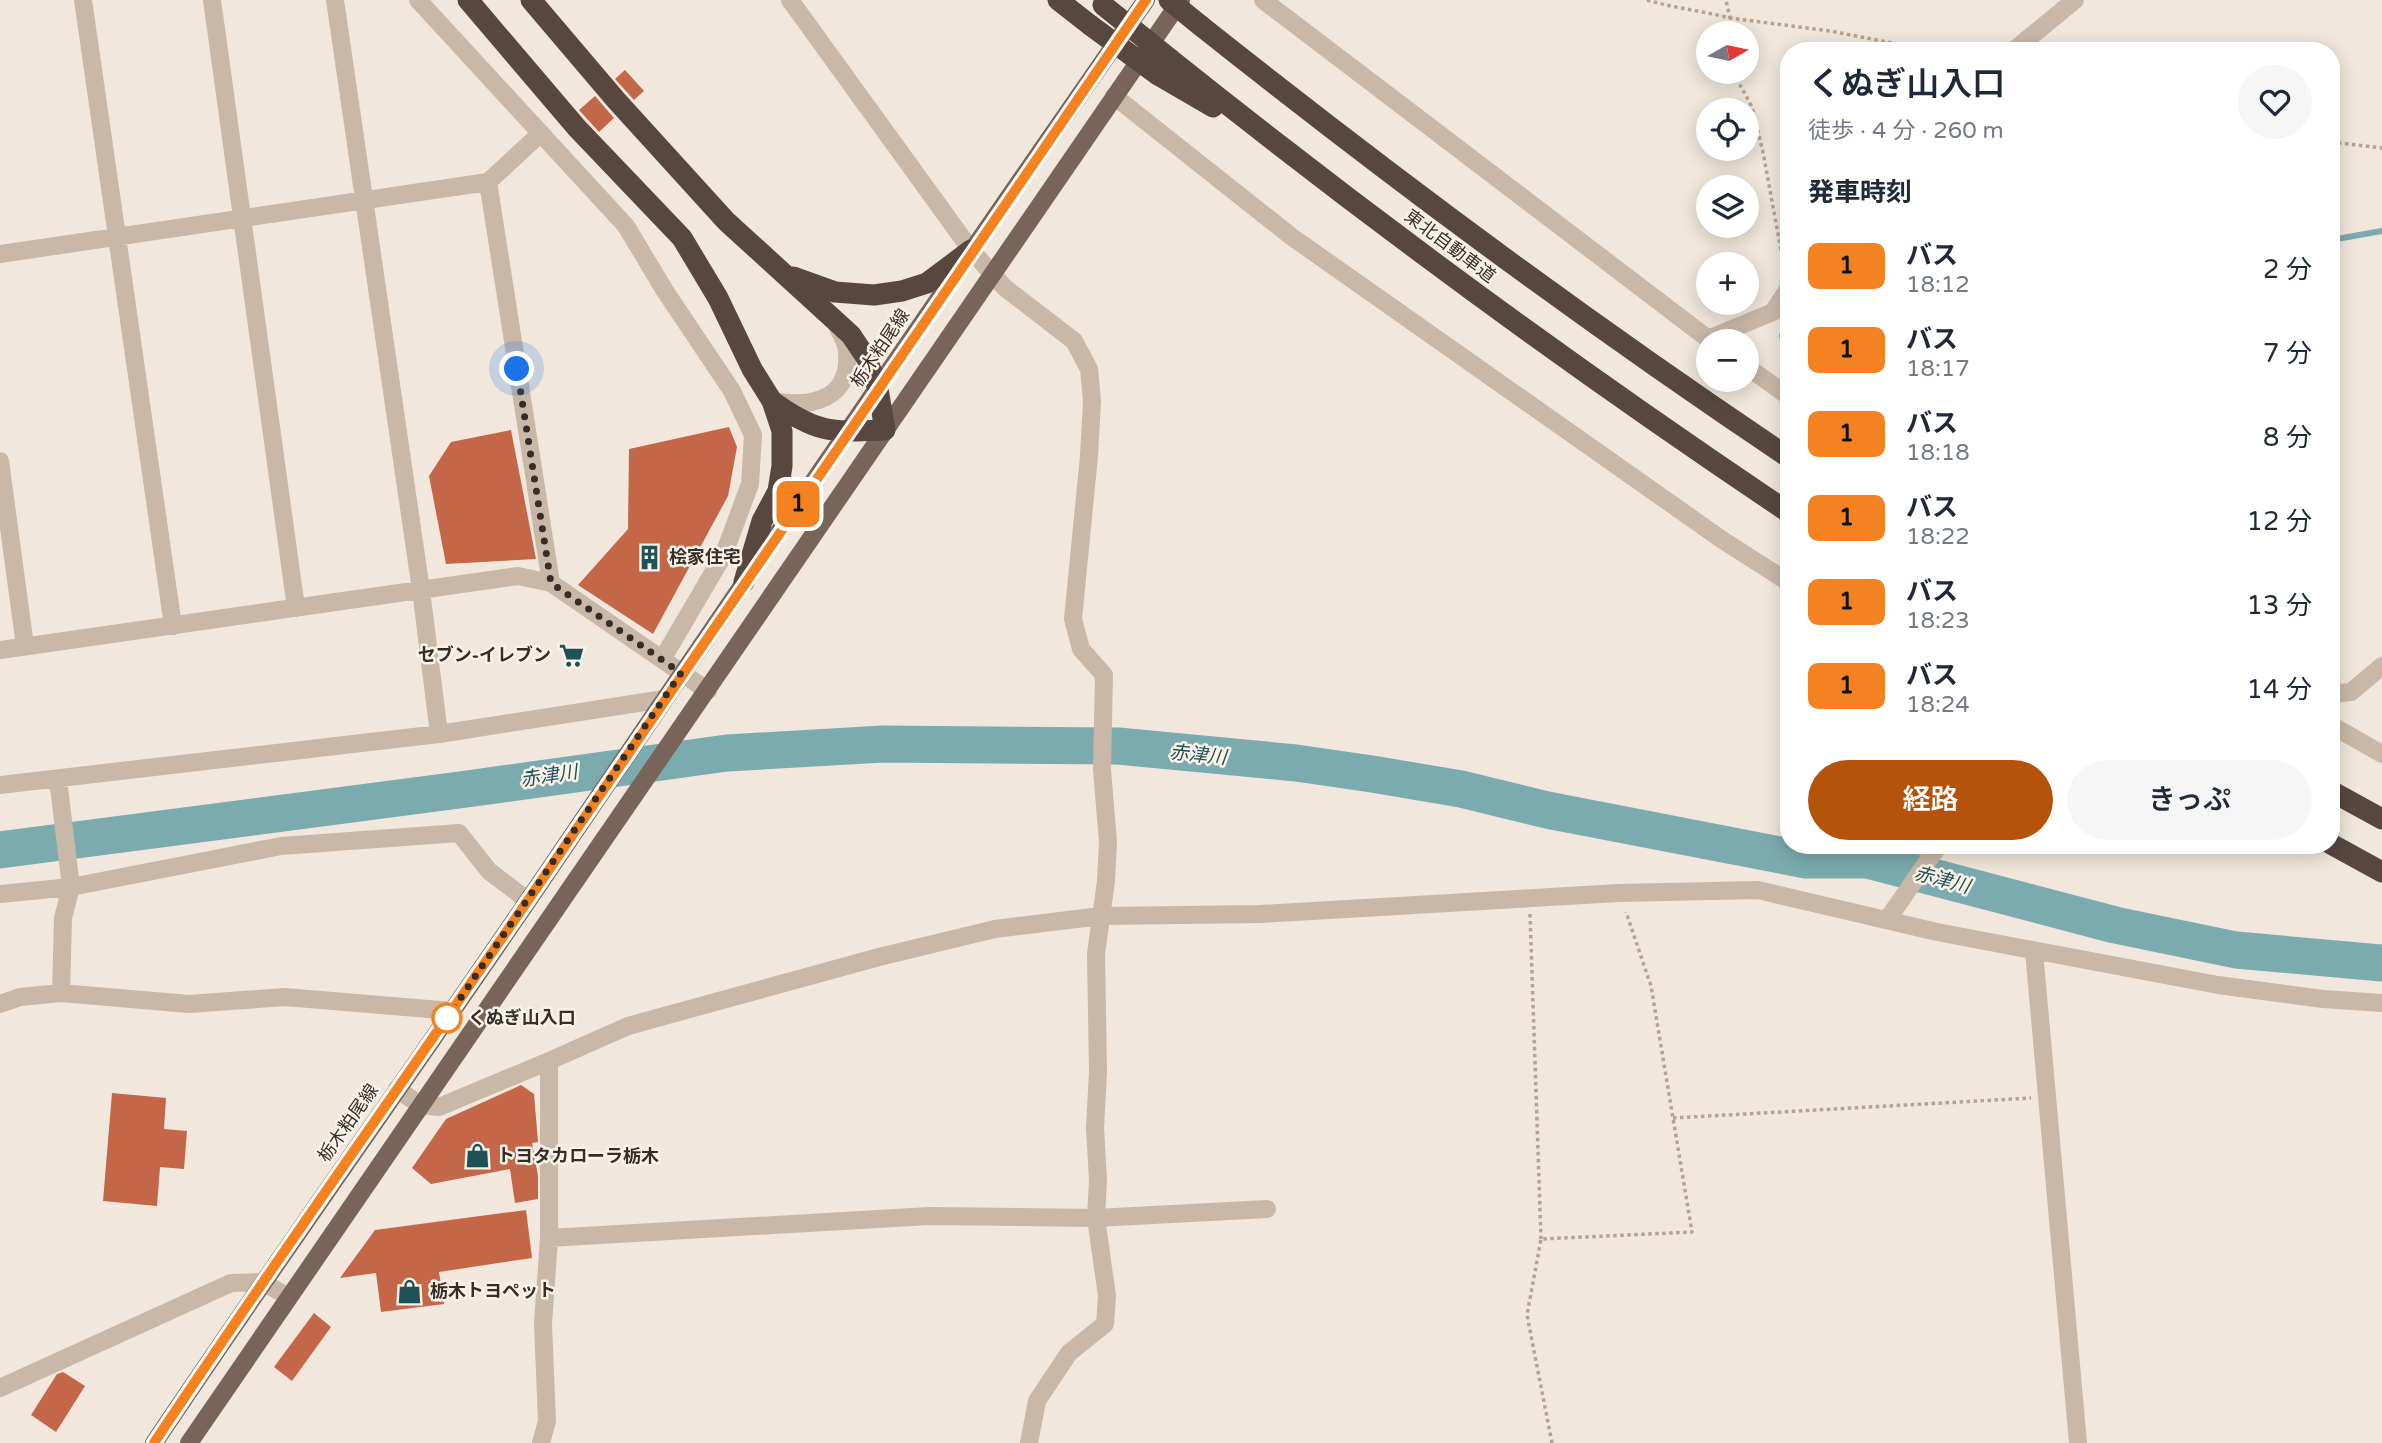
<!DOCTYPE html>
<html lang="ja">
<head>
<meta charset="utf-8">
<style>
  :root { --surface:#fff; --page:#f6f6f7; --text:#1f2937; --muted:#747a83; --accent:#b45309 }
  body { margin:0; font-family:"Varela Round","Noto Sans JP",sans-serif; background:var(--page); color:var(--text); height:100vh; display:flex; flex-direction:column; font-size:26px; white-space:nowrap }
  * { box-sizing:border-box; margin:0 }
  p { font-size:23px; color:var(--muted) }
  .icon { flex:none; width:38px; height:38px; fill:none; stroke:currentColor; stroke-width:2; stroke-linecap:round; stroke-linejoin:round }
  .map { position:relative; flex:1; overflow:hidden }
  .details { position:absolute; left:1780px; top:42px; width:560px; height:812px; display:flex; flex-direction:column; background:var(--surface); border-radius:28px; box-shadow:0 4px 18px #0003 }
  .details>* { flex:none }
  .badge { padding:0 14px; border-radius:10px; font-size:24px; line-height:46px }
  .needle { width:46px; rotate:81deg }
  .buttons { position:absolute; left:1696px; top:21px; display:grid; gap:14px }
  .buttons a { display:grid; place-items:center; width:63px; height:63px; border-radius:50%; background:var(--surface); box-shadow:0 4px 18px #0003; font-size:35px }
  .you { position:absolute; width:35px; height:35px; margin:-18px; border:5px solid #fff; border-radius:50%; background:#1a73e8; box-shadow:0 0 0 10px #1a73e833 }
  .map>.badge { position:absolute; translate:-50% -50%; box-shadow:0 0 0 4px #fff }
  h2 { padding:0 28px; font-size:26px; line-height:63px }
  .round { display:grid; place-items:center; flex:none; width:74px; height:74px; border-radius:37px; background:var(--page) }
  .summary { display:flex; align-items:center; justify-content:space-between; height:119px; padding:0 28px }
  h1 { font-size:33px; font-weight:600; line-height:52px }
  .button { display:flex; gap:14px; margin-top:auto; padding:14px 28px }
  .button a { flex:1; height:80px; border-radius:42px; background:var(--accent); color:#fff; font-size:28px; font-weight:600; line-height:80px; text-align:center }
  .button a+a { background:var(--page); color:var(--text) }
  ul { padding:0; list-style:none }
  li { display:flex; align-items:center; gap:21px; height:84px; padding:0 28px }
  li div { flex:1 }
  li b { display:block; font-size:26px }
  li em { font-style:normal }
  li .badge { min-width:77px; font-weight:700; text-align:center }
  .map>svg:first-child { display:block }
</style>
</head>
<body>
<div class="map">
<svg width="2382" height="1443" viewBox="0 0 2382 1443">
  <rect width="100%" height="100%" fill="#f1e7dc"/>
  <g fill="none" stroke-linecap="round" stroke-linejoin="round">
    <!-- stream -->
    <path stroke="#7babae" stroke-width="6" d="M2331,240l51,-9
      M1788,331l-6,5 6,13
      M1868,860l5,-15"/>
    <!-- river -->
    <path stroke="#7babae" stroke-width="37" d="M0,850l467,-61 260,-36 156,-9 235,2 178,17 76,11 89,15 86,21 259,50h62l247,65 121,25 146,13"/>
  </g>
  <!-- building -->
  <path fill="#c46748" d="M625,70l19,21 -10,9 -19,-21z
    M595,96l19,22 -15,14 -20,-22z
    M729,427l8,20 -9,49 -75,138 -75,-49 50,-56 1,-80z
    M511,430l25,129 -90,5 -17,-88 22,-34z
    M521,1085l13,9 4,48 -6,1 6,33v23l-23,4 -5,-34 -79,15 -19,-16 34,-49z
    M112,1093l54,5 -2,31 23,2 -3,38 -24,-2 -3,39 -54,-5z
    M526,1210l6,48 -93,14 5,32 -63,8 -5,-39 -36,5 35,-48z
    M314,1313l17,14 -39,54 -18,-14z
    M63,1372l22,14 -29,46 -25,-17 26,-41z"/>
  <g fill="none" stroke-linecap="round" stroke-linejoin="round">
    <!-- path -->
    <path stroke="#b5a292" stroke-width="3.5" stroke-dasharray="3.5 3.5" stroke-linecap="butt" d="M1647,0c27,8 55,11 83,18l-4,-18
      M1730,33v-15l100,13 104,20
      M1733,72l19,35 11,45 22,120
      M2331,142l51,6
      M1530,914l11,325
      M1673,1118l358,-20
      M1552,1443l-25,-128 14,-76 151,-7 -41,-246 -25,-74"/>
    <!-- minor -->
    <path stroke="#c9b8a8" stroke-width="18" d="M83,0l90,626
      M212,0l84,608
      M335,0l86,590 18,144
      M418,0l208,226 39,65 67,100 21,44 -3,49 -26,70 -61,104
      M790,0l181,250 33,37 70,54 15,28 3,32 -3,55 -16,163 8,30 23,26 -2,95 6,72 -2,39 -10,73 2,118 -3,56 3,52 -2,38 11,78 -2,28 -36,29 -32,48 -8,42
      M1263,0l448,341
      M2013,51l62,-51
      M1114,96l178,141 429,302 67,43
      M488,182l63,401
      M0,254l488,-72 53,-49
      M1708,339l65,-27 15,-23
      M1746,366l42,30
      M773,401c38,7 78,-1 74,-49 0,-8 -6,-18 -10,-26
      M0,461l25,185
      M0,650l518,-74 33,7 157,108
      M2331,694l20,-2 31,-26
      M2331,725l51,29
      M58,779l13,108 -8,31 -2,75
      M0,785l439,-51 225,-35
      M0,894l71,-7 210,-41 178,-13 30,38 38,29
      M1887,920l52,-75
      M2034,951l44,492
      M0,1004l20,-7 41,-4 128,11 96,-7 167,14
      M397,1089l23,16 19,2 110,-46 79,-35 251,-69 116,-28 106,-13 159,-2 359,-21 139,-3 179,42 281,53 105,14 59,4
      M549,1238l380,-22 167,2 171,-9
      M0,1388l231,-105 31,-1 27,15
      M541,1443l6,-22 -4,-97 6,-86v-177"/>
    <!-- major -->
    <path stroke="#786459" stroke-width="18" d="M154,1443c139,-207 285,-409 424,-616 188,-277 376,-553 568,-827
      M189,1443l992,-1443"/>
    <!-- highway -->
    <path stroke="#57473f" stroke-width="21" d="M468,0l109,128 105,110 36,60 34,71 20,32 10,30v35l-4,25 -16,30 -18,61
      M531,0l85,100 110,121 125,114 16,24 11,30 7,41c-53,2 -68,4 -113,-29
      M1058,0l32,25
      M1201,26c190,151 385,296 587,431
      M1170,59c200,160 406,311 618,453
      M1158,75l55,32
      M793,277l42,15 39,3 28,-4 25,-8 44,-33
      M2331,791l51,28
      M2331,844l51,28"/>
    <!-- highway-bridge -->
    <path stroke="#57473f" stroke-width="21" d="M1169,0l32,26
      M1103,5l67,54
      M1090,25l68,50"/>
  </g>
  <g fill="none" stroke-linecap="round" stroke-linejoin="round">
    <defs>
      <path id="line" d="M154,1443c138,-208 285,-410 424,-616 188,-277 377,-553 568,-827"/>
    </defs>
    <!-- line casing -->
    <use href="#line" stroke="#fff" stroke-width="16"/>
    <!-- line -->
    <use href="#line" stroke="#f58220" stroke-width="10"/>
    <!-- walk -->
    <path stroke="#362d28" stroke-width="7" stroke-dasharray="0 12.6" d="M447,1018l234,-345 -130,-90 -34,-214"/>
  </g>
  <!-- icons -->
  <defs>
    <symbol id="building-bare" viewBox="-9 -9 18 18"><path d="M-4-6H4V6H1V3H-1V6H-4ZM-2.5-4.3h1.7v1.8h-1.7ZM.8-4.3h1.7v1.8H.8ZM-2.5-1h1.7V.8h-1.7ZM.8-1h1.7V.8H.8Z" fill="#1e5257" stroke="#f9f2e8" stroke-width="2.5" paint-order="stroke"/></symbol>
    <symbol id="supermarket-bare" viewBox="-9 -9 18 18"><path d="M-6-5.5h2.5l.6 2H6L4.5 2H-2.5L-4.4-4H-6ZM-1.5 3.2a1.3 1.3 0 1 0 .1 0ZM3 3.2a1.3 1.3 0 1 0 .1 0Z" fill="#1e5257" stroke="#f9f2e8" stroke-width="2.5" paint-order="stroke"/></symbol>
    <symbol id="shop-bare" viewBox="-9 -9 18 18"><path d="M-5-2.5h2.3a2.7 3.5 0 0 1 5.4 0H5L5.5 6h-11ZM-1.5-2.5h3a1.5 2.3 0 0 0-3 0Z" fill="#1e5257" stroke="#f9f2e8" stroke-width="2.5" paint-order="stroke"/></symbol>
  </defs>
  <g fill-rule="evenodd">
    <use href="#building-bare" x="632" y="540" width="35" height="35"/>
    <use href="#supermarket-bare" x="554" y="638" width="35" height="35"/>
    <use href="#shop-bare" x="460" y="1138" width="35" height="35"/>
    <use href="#shop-bare" x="392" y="1274" width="35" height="35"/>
  </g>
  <!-- markers -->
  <circle fill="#fff" stroke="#f58220" stroke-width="3.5" cx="447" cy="1018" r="14"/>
  <g text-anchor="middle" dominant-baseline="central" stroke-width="5" stroke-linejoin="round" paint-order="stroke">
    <!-- street labels -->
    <g font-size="18" fill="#362d28" stroke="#f9f2e8">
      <text transform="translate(1450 246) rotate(37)">東北自動車道</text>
      <text transform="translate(880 348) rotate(-56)">栃木粕尾線</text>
      <text transform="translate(348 1123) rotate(-55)">栃木粕尾線</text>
    </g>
    <!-- poi labels -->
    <g font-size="18" font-weight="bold" fill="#362d28" stroke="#f9f2e8" text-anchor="start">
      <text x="669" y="557">桧家住宅</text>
      <text x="551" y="655" text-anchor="end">セブン-イレブン</text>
      <text x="497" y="1156">トヨタカローラ栃木</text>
      <text x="430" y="1291">栃木トヨペット</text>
    </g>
    <!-- stop labels -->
    <g font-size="18" font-weight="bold" fill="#362d28" stroke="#f9f2e8" text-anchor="start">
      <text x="468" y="1018">くぬぎ山入口</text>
    </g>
    <!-- water labels -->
    <g font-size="19" font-style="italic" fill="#1e5257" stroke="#f9f2e8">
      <text transform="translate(1198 755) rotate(6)">赤津川</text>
      <text transform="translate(549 776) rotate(-8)">赤津川</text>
      <text transform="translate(1942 880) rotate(15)">赤津川</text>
    </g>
  </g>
</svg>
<div class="buttons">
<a><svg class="needle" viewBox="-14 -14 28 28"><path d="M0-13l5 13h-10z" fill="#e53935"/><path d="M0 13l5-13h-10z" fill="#747a83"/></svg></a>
<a><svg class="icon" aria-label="locate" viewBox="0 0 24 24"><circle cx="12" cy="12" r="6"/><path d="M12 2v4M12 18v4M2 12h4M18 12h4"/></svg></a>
<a><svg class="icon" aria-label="layers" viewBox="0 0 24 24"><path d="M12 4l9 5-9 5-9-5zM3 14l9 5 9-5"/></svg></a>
<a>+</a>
<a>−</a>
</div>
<div class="you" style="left:517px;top:369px"></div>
<b class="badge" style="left:798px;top:504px;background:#f58220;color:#111">1</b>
<section class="details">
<div class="summary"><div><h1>くぬぎ山入口</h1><p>徒歩 · 4 分 · 260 m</p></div><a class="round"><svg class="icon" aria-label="heart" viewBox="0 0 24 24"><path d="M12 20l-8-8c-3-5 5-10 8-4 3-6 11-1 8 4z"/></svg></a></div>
<h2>発車時刻</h2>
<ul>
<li><span class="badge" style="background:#f58220;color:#111">1</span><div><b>バス</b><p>18:12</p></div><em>2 分</em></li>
<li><span class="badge" style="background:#f58220;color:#111">1</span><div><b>バス</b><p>18:17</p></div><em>7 分</em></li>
<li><span class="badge" style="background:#f58220;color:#111">1</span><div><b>バス</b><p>18:18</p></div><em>8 分</em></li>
<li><span class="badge" style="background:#f58220;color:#111">1</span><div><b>バス</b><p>18:22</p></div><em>12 分</em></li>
<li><span class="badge" style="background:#f58220;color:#111">1</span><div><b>バス</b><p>18:23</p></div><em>13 分</em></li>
<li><span class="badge" style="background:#f58220;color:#111">1</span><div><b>バス</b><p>18:24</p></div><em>14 分</em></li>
</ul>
<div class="button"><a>経路</a><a>きっぷ</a></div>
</section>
</div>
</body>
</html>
